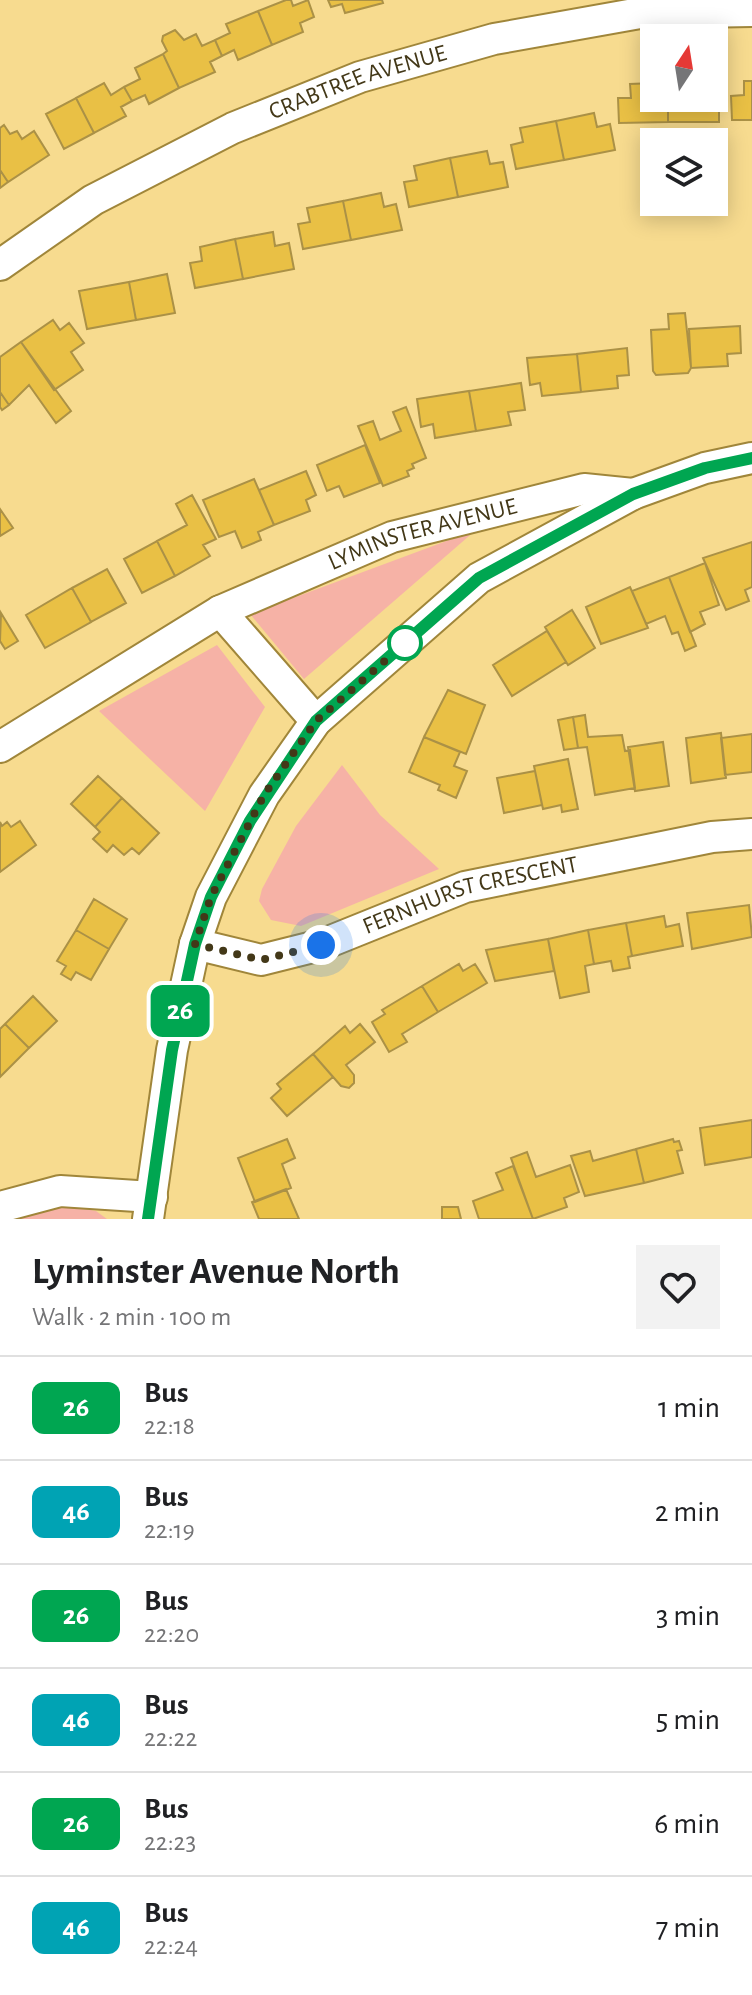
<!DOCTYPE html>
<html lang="en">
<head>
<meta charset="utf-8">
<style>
  :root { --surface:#fff; --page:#f2f2f2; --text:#202124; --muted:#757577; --line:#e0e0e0 }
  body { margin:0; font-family:"Alegreya Sans",sans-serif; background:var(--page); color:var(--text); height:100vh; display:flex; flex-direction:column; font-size:30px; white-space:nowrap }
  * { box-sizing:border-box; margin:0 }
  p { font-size:26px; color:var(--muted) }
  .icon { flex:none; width:44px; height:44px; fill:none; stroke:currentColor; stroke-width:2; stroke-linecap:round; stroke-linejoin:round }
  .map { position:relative; height:1219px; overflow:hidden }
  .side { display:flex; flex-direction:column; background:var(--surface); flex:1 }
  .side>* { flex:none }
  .badge { padding:0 16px; border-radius:12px; font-size:28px; line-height:52px }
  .needle { width:52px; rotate:12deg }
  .tools { position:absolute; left:640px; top:24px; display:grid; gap:16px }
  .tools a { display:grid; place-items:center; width:88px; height:88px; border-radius:0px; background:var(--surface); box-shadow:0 4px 20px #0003; font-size:40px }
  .you { position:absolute; width:40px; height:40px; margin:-20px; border:6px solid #fff; border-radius:50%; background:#1a73e8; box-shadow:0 0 0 12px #1a73e833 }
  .map>.badge { position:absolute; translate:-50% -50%; box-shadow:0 0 0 4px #fff }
  .round { display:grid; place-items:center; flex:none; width:84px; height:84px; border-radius:0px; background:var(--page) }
  .summary { display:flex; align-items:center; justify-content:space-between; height:136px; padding:0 32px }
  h1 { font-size:38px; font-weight:600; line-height:60px }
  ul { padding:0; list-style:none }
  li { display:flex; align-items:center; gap:24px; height:104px; padding:0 32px; border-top:2px solid var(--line) }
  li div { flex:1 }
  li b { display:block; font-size:30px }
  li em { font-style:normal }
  li .badge { min-width:88px; font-weight:700; text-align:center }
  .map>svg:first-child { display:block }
</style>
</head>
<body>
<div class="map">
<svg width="752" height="1219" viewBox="0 0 752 1219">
  <rect width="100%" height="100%" fill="#f7db8f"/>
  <!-- green -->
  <path fill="#f6b2a6" d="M476,530l-172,149 -54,-65z
    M217,645l48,62 -60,104 -106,-100z
    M342,765l38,50 59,54 -138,57 -30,-6 -12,-19 3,-12 34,-63z
    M70,1206l26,5 11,8h-94z"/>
  <!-- building -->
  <path fill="#e9c045" stroke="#ab9146" stroke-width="2" d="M286,0h5l2,6 15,-6 6,17 -14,6 3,9 -31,13 -14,-34z
    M328,0h54l1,3 -38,10 -3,-9 -11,3z
    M258,11l14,34 -34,15 -4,-10 -12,6 -7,-16 15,-7 -4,-9z
    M175,30l9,10 12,-6 6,12 13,-6 7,16 -12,6 5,10 -36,16 -16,-34 4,-3 -5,-10 1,-5z
    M163,54l16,34 -30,16 -4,-9 -13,6 -8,-14 16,-8 -5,-11z
    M744,81h8v39h-20l-1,-24 13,-1z
    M104,83l7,12 13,-8 8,14 -11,6 5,9 -32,17 -18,-35z
    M654,83v15h14v24l-49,1 -1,-25h13l-1,-14z
    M714,96h5v26h-51v-24z
    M76,98l18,35 -30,16 -18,-35z
    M594,113l3,14 13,-3 5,26 -51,10 -8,-39z
    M556,121l8,39 -48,9 -5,-24 12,-3 -3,-14z
    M4,125l6,9 7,-3 5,8 12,-8 15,24 -41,27 -8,-12v-42z
    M487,151l3,13 13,-2 5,25 -50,10 -8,-39z
    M450,158l8,39 -49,10 -5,-25 13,-2 -3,-14z
    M0,170l8,12 -8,6z
    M381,193l3,14 12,-3 6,26 -51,10 -8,-39z
    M343,201l8,39 -48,9 -5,-25 12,-2 -3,-14z
    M273,232l2,14 14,-3 5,26 -51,10 -8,-40z
    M235,239l8,40 -48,9 -5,-25 12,-2 -2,-14z
    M167,274l8,39 -39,7 -7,-38z
    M129,282l7,38 -49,9 -8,-38z
    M685,313l6,55 -3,5 -32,2 -3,-4 -2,-41 18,-1 -1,-15z
    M53,320l7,10 9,-7 15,20 -13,9 12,18 -29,20 -33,-48z
    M740,326l1,27 -14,1 1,12 -37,2 -2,-39z
    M21,342l50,69 -15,12 -27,-38 -20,20 -9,-13v-35z
    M627,348l2,27 -12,1 1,12 -37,4 -4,-38z
    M577,354l4,38 -39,4 -2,-13 -10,2 -3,-27z
    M521,383l4,27 -17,2 3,13 -35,6 -7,-40z
    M469,391l7,40 -41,7 -2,-14 -12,3 -4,-28z
    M0,392l9,13 -7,5 -2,-3z
    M406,407l20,51 -14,6 2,4 -7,3 2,5 -26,10 -25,-60 15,-5 7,19 21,-9 -8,-19z
    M365,445l15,38 -36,14 -5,-11 -12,5 -10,-26z
    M306,471l10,24 -10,5 4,11 -36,14 -15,-35z
    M254,479l20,46 -16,7 3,8 -19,8 -7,-17 -16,6 -16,-37z
    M192,495l24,44 -13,6 7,11 -35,20 -18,-35 30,-16 -11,-21z
    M0,509l13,19 -13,8z
    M157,541l18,35 -33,17 -18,-34z
    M752,542v45l-7,3 4,11 -23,9 -23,-52z
    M705,563l14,42 -19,7 5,12 -15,8 -21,-55z
    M107,569l19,34 -35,19 -19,-34z
    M669,577l27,69 -11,5 -7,-19 -6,2 -7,-18 -19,8 -14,-33z
    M630,587l18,41 -47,16 -15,-37z
    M72,588l19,34 -46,26 -19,-33z
    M572,610l23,38 -27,17 -23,-38z
    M1,613l17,28 -13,8 -5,-8z
    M547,631l19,31 -54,34 -19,-31z
    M448,690l37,15 -19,49 -42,-17z
    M585,715l3,22 34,-2 3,16 5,-1 5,38 -40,7 -8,-48 -9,1 -5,-31z
    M573,717l5,31 -14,2 -6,-30z
    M721,733l5,45 -35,5 -5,-45z
    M752,734v38l-27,3 -4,-37z
    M424,737l36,15 -6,14 13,5 -11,27 -18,-8 2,-5 -31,-13z
    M663,742l6,44 -34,5 -7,-44z
    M568,759l10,50 -16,3 -1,-7 -18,4 -9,-43z
    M535,771l7,34 -38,8 -7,-35z
    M98,776l24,22 -27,29 -24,-23z
    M122,798l37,35 -20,21 -7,-6 -8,7 -11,-10 -6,7 -14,-13 7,-7 -5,-5z
    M20,821l16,24 -36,27v-50l2,4 5,-4 4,5z
    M94,899l33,20 -18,30 -33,-19z
    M749,905l3,32 -60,12 -5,-36z
    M664,916l2,11 13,-3 4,22 -51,10 -6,-33z
    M626,923l6,33 -4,1 2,11 -17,3 -2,-10 -17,3 -6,-34z
    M76,930l33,19 -18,31 -15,-8 -5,8 -10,-6 5,-8 -9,-5z
    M588,930l6,34 -9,2 4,26 -29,6 -12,-59z
    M548,939l6,32 -59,10 -9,-31z
    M459,964l4,7 12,-7 12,19 -49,29 -16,-26z
    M422,986l16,26 -36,22 5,8 -18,10 -17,-30 13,-8 -3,-4z
    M33,996l24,25 -28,27 -24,-24z
    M5,1024l24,24 -29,29v-48z
    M360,1024l15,18 -29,23 8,10v8l-5,5 -8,-2 -28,-32 32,-28 5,7z
    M313,1054l20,23 -46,39 -16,-18 10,-9 -4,-5z
    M752,1120v37l-47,8 -5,-37z
    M287,1139l8,19 -13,6 9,24 -36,14 -17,-44z
    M673,1139l1,3 5,-1 3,9 -5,1 6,22 -39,10 -8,-34z
    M636,1149l8,34 -59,13 -14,-40 19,-5 3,10z
    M527,1152l9,25 34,-12 9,27 -15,6 3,9 -34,12 -22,-61z
    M513,1166l20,53h-54l-6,-18 30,-11 -7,-17z
    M286,1189l13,30h-40l-7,-17z
    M442,1207h16l3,12h-19z"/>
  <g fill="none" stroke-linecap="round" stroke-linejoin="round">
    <defs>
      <g id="street">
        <path id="s1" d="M0,265l93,-65 140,-72 127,-51 134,-38 146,-26 112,-2"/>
        <path d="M220,611l96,110"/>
        <path id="s2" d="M0,747l220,-136 172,-74 192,-48 49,5"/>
        <path id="s3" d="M195,944l66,16 60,-15 144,-58 247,-50 40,-3"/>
        <path d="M0,1207l60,-16 92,6"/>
        <path d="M148,1219l24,-169 23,-106 16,-47 53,-102 52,-74 163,-143 154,-84 72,-26 47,-10"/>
      </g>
    </defs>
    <!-- street casing -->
    <use href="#street" stroke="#a0863a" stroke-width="34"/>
    <!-- street -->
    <use href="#street" stroke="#fff" stroke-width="30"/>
  </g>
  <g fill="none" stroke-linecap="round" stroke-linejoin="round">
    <defs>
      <path id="line" d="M148,1219l24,-169 23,-106 16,-47 39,-76 66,-100 163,-143 154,-84 72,-26 47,-10"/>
    </defs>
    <!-- line casing -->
    <use href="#line" stroke="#fff" stroke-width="18"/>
    <!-- line -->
    <use href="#line" stroke="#00a651" stroke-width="12"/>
    <!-- walk -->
    <path stroke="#433818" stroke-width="8" stroke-dasharray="0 14.4" d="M321,945l-60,15 -66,-16 16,-47 53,-102 52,-74 94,-82 -5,4"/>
  </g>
  <!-- markers -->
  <circle fill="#fff" stroke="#00a651" stroke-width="4" cx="405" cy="643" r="16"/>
  <g text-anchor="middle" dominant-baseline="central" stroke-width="8" stroke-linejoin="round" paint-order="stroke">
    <!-- street labels -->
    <g font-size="24" fill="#433818" stroke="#fff">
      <text stroke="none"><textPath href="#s1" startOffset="404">CRABTREE AVENUE</textPath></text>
      <text stroke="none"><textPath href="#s2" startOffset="476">LYMINSTER AVENUE</textPath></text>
      <text stroke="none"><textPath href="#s3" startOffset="288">FERNHURST CRESCENT</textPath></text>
    </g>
  </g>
</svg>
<div class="tools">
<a><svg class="needle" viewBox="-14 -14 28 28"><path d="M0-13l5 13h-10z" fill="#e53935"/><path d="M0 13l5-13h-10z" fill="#757577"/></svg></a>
<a><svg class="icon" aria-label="layers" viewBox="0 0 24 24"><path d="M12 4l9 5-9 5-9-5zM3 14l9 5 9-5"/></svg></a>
</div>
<div class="you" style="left:321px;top:945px"></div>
<b class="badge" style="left:180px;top:1011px;background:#00a651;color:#fff">26</b>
</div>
<section class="side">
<div class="summary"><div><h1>Lyminster Avenue North</h1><p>Walk · 2 min · 100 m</p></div><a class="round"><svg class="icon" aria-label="heart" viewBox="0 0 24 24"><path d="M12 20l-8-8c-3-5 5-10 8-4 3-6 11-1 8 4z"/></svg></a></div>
<ul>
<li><span class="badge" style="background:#00a651;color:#fff">26</span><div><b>Bus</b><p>22:18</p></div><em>1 min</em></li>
<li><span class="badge" style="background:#00a3b4;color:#fff">46</span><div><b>Bus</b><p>22:19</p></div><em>2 min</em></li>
<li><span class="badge" style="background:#00a651;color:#fff">26</span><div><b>Bus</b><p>22:20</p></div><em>3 min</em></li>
<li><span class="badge" style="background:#00a3b4;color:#fff">46</span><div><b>Bus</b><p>22:22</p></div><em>5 min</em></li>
<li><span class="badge" style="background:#00a651;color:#fff">26</span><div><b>Bus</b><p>22:23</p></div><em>6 min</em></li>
<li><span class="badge" style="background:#00a3b4;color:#fff">46</span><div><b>Bus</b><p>22:24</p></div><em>7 min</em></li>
</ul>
</section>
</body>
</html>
